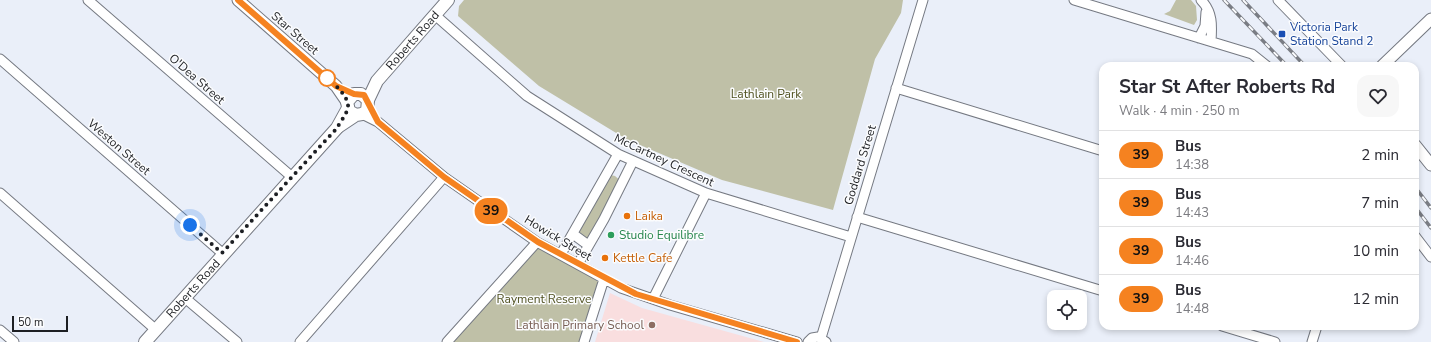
<!DOCTYPE html>
<html lang="en">
<head>
<meta charset="utf-8">
<style>
  :root { --surface:#fff; --page:#f7f7f7; --text:#2b2b33; --muted:#7c7c81; --line:#e1e1e2 }
  body { margin:0; font-family:"Nunito Sans",sans-serif; background:var(--page); color:var(--text); height:100vh; display:flex; flex-direction:column; font-size:15px; white-space:nowrap }
  * { box-sizing:border-box; margin:0 }
  p { font-size:13px; color:var(--muted) }
  .icon { flex:none; width:22px; height:22px; fill:none; stroke:currentColor; stroke-width:2; stroke-linecap:round; stroke-linejoin:round }
  .map { position:relative; flex:1; overflow:hidden }
  .sheet { position:absolute; left:1099px; top:62px; width:320px; height:268px; display:flex; flex-direction:column; background:var(--surface); border-radius:12px; box-shadow:0 2px 6px #0003 }
  .sheet>* { flex:none }
  .badge { padding:0 8px; border-radius:13px; font-size:14px; line-height:26px }
  .buttons { position:absolute; left:1047px; top:290px; display:grid; gap:8px }
  .buttons a { display:grid; place-items:center; width:40px; height:40px; border-radius:8px; background:var(--surface); box-shadow:0 2px 6px #0003; font-size:20px }
  .scale { position:absolute; left:12px; bottom:10px; width:56px; box-sizing:border-box; padding-left:4px; border:2px solid #1d1f23; border-top:0; font-size:11px; line-height:14px; white-space:nowrap; color:#1d1f23; -webkit-text-stroke:3px #fbfcfe; paint-order:stroke }
  .you { position:absolute; width:20px; height:20px; margin:-10px; border:3px solid #fff; border-radius:50%; background:#1a73e8; box-shadow:0 0 0 6px #1a73e833 }
  .map>.badge { position:absolute; translate:-50% -50%; box-shadow:0 0 0 2px #fff }
  .round { display:grid; place-items:center; flex:none; width:42px; height:42px; border-radius:12px; background:var(--page) }
  .summary { display:flex; align-items:center; justify-content:space-between; height:68px; padding:0 20px }
  h1 { font-size:19px; font-weight:700; line-height:30px }
  ul { padding:0; list-style:none }
  li { display:flex; align-items:center; gap:12px; height:48px; padding:0 20px; border-top:1px solid var(--line) }
  li div { flex:1 }
  li b { display:block; font-size:15px }
  li em { font-style:normal }
  li .badge { min-width:44px; font-weight:700; text-align:center }
  .map>svg:first-child { display:block }
</style>
</head>
<body>
<div class="map">
<svg width="1431" height="342" viewBox="0 0 1431 342">
  <rect width="100%" height="100%" fill="#eaeff9"/>
  <!-- education -->
  <path fill="#f9dedf" d="M610,293l32,15 122,34h-169z"/>
  <!-- green -->
  <path fill="#bfc0a7" d="M464,0h439l-2,13 -26,46 -42,151 -111,-30 -96,-41 -87,-53 -81,-70 1,-10z
    M1176,0h15l5,6 1,14 -3,5 -30,-11 6,-3z
    M606,174l9,2 7,6 -34,63 -15,-11z
    M537,242l65,42 -19,58h-136z"/>
  <g fill="none" stroke-linecap="round" stroke-linejoin="round">
    <defs>
      <path id="minor" d="M88,0l204,177
        M1074,0l178,54 15,12
        M1201,0c12,12 11,26 10,41
        M1278,0l64,66
        M435,15l92,81 91,58 88,39 145,44
        M1199,38l6,-12 1,-14
        M0,59l222,194
        M896,88l207,63
        M362,114l16,8 66,55 93,65 84,46 49,17 127,37
        M0,193l155,136
        M857,217l246,74
        M573,234l15,11
        M1415,236l16,21
        M561,254l57,-100
        M578,264l26,-45 29,-58
        M185,298l52,44
        M653,299l53,-106
        M1222,326l53,16
        M0,330l14,12
        M821,338l102,-338
        M300,342l144,-165
        M447,342l90,-100
        M584,342l20,-63
        M808,342l4,-4 6,-1 8,5
        M1312,342l5,-16"/>
      <path id="tertiary" d="M238,0l98,86 11,16
        M1382,66l49,-47
        M1415,145l16,20"/>
      <g id="secondary">
        <path id="s1" d="M368,100l9,-19 71,-81"/>
        <path d="M338,127l18,-12 6,-1 5,-3 1,-11 -7,-6h-7l-7,8 2,9 7,4"/>
        <path id="s2" d="M145,342l192,-214 11,-20"/>
      </g>
    </defs>
    <!-- minor casing -->
    <use href="#minor" stroke="#757982" stroke-width="11"/>
    <!-- tertiary casing -->
    <use href="#tertiary" stroke="#757982" stroke-width="13"/>
    <!-- secondary casing -->
    <use href="#secondary" stroke="#757982" stroke-width="14"/>
    <!-- minor -->
    <use href="#minor" stroke="#fff" stroke-width="9"/>
    <!-- tertiary -->
    <use href="#tertiary" stroke="#fff" stroke-width="11"/>
    <!-- secondary -->
    <use href="#secondary" stroke="#fff" stroke-width="12"/>
    <defs>
      <path id="rail" d="M1224,0l63,66
        M1243,0l62,66
        M1415,187l16,21
        M1415,207l16,21"/>
    </defs>
    <!-- rail casing -->
    <use href="#rail" stroke="#7a7d84" stroke-width="3.5"/>
    <!-- rail -->
    <use href="#rail" stroke="#fbfcfe" stroke-width="2" stroke-dasharray="6" stroke-linecap="butt"/>
  </g>
  <g fill="none" stroke-linecap="round" stroke-linejoin="round">
    <defs>
      <path id="line" d="M238,0l98,86 18,8 10,1 14,27 66,55 94,65 98,52 161,48"/>
    </defs>
    <!-- line casing -->
    <use href="#line" stroke="#fff" stroke-width="9"/>
    <!-- line -->
    <use href="#line" stroke="#f58220" stroke-width="6"/>
    <!-- walk -->
    <path stroke="#1d1f23" stroke-width="4" stroke-dasharray="0 7.2" d="M190,225l32,28 115,-125c3,-6 10,-14 11,-21 1,-11 -15,-24 -23,-31l2,2"/>
  </g>
  <!-- markers -->
  <rect fill="#1a4fb4" stroke="#fbfcfe" stroke-width="1.5" x="1278" y="30" width="8" height="8" rx="2"/>
  <circle fill="#fff" stroke="#f58220" stroke-width="2" cx="327" cy="78" r="8"/>
  <g fill="#e8710a" stroke="#fbfcfe" stroke-width="1.5">
    <circle cx="627" cy="216" r="4"/>
    <circle cx="605" cy="258" r="4"/>
  </g>
  <circle fill="#2e9e5b" stroke="#fbfcfe" stroke-width="1.5" cx="611" cy="235" r="4"/>
  <circle fill="#8d6e63" stroke="#fbfcfe" stroke-width="1.5" cx="652" cy="325" r="4"/>
  <g text-anchor="middle" dominant-baseline="central" stroke-width="3" stroke-linejoin="round" paint-order="stroke">
    <!-- transit labels -->
    <g font-size="12" fill="#164399" stroke="#fbfcfe" text-anchor="start">
      <text x="1290" y="27">Victoria Park<tspan x="1290" dy="14">Station Stand 2</tspan></text>
    </g>
    <!-- street labels -->
    <g font-size="12" fill="#1d1f23" stroke="#fbfcfe">
      <text transform="translate(295 33) rotate(41)">Star Street</text>
      <text stroke="none"><textPath href="#s1" startOffset="75">Roberts Road</textPath></text>
      <text transform="translate(197 79) rotate(41)">O'Dea Street</text>
      <text transform="translate(119 147) rotate(41)">Weston Street</text>
      <text transform="translate(664 160) rotate(25)">McCartney Crescent</text>
      <text transform="translate(860 165) rotate(-73)">Goddard Street</text>
      <text transform="translate(558 238) rotate(31)">Howick Street</text>
      <text stroke="none"><textPath href="#s2" startOffset="72">Roberts Road</textPath></text>
    </g>
    <!-- park labels -->
    <g font-size="12" fill="#505120" stroke="#fbfcfe">
      <text x="766" y="94">Lathlain Park</text>
      <text x="544" y="299">Rayment Reserve</text>
    </g>
    <!-- food labels -->
    <g font-size="12" fill="#c56008" stroke="#fbfcfe" text-anchor="start">
      <text x="635" y="216">Laika</text>
      <text x="613" y="258">Kettle Cafe</text>
    </g>
    <!-- leisure labels -->
    <g font-size="12" fill="#27864d" stroke="#fbfcfe" text-anchor="start">
      <text x="619" y="235">Studio Equilibre</text>
    </g>
    <!-- education labels -->
    <g font-size="12" fill="#785e54" stroke="#fbfcfe" text-anchor="end">
      <text x="644" y="325">Lathlain Primary School</text>
    </g>
  </g>
</svg>
<div class="buttons">
<a><svg class="icon" aria-label="locate" viewBox="0 0 24 24"><circle cx="12" cy="12" r="6"/><path d="M12 2v4M12 18v4M2 12h4M18 12h4"/></svg></a>
</div>
<div class="scale">50 m</div>
<div class="you" style="left:190px;top:225px"></div>
<b class="badge" style="left:491px;top:211px;background:#f58220;color:#111">39</b>
<section class="sheet">
<div class="summary"><div><h1>Star St After Roberts Rd</h1><p>Walk · 4 min · 250 m</p></div><a class="round"><svg class="icon" aria-label="heart" viewBox="0 0 24 24"><path d="M12 20l-8-8c-3-5 5-10 8-4 3-6 11-1 8 4z"/></svg></a></div>
<ul>
<li><span class="badge" style="background:#f58220;color:#111">39</span><div><b>Bus</b><p>14:38</p></div><em>2 min</em></li>
<li><span class="badge" style="background:#f58220;color:#111">39</span><div><b>Bus</b><p>14:43</p></div><em>7 min</em></li>
<li><span class="badge" style="background:#f58220;color:#111">39</span><div><b>Bus</b><p>14:46</p></div><em>10 min</em></li>
<li><span class="badge" style="background:#f58220;color:#111">39</span><div><b>Bus</b><p>14:48</p></div><em>12 min</em></li>
</ul>
</section>
</div>
</body>
</html>
